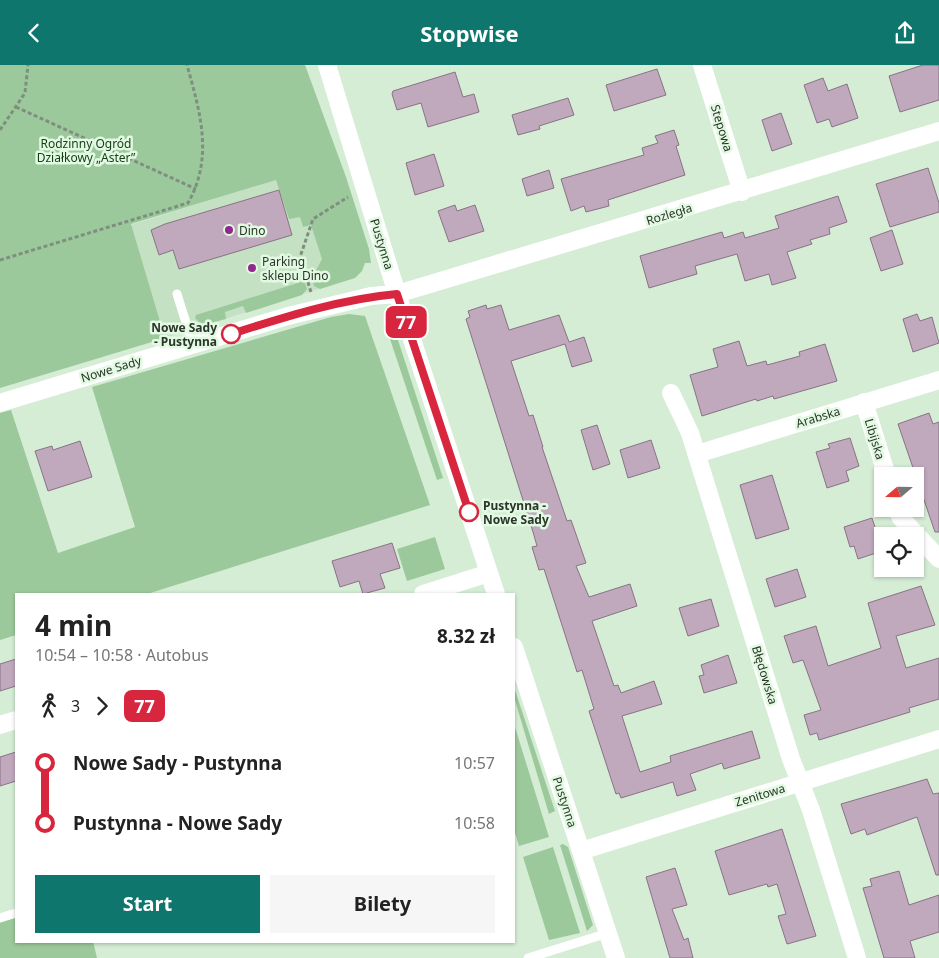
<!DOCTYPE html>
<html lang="pl">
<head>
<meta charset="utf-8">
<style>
  :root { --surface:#fff; --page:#f6f6f6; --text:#222; --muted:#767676; --accent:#0f766e }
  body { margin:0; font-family:"Noto Sans",sans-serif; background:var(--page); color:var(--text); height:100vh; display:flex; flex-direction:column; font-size:19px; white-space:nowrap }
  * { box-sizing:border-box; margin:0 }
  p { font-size:16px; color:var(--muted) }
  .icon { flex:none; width:28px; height:28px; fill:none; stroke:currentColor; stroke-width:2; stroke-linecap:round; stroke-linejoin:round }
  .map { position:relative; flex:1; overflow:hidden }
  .sheet { position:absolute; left:15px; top:528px; width:500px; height:350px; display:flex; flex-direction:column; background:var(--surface); border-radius:0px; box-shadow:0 1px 4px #0004 }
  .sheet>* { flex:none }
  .badge { padding:0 10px; border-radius:8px; font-size:18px; line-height:32px }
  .needle { width:32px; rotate:250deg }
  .fabs { position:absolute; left:874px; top:402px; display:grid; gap:10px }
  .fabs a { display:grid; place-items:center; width:50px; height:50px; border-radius:0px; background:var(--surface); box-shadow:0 1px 4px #0004; font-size:25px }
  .map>.badge { position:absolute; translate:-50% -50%; box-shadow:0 0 0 2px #fff }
  .legs { display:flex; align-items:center; gap:8px; height:55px; padding:0 20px; font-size:16px }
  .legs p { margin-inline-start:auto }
  .headline { display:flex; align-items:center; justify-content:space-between; height:85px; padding:0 20px }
  h1 { font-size:28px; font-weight:700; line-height:38px }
  .action { display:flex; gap:10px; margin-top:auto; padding:10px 20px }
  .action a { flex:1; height:58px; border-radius:0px; background:var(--accent); color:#fff; font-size:20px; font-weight:700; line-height:58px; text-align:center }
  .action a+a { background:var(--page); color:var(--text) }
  ul { padding:0 20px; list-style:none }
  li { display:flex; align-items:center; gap:18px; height:60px; font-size:19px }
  li i { display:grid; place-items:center; width:8px; height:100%; margin:0 6px; background:currentColor }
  li i::after { content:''; width:12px; height:12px; margin:-6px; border:4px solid; border-radius:50%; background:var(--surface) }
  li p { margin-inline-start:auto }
  li:first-child i { background:linear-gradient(#0000 50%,currentColor 0) }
  li:last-child i { background:linear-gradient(currentColor 50%,#0000 0) }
  header { display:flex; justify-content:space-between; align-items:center; height:65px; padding:0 20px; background:var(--accent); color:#fff; font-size:22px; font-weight:700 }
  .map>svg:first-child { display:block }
</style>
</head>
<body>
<header><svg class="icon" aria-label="back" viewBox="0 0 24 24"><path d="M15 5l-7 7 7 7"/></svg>Stopwise<svg class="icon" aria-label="share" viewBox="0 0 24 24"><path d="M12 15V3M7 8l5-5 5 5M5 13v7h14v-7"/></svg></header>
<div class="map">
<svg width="939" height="893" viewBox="0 0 939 893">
  <rect width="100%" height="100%" fill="#d5ecd5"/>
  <!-- built -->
  <path fill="#c5e1c4" d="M303,106l34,112 -172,55 -34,-113z"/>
  <!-- green -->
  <path fill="#9cc99c" d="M0,0h305l41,112 23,72 2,14h-6l-3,8 -7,7 -35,11 -6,-3 -2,-8 10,-19 -11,-34 -8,2 -3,-10 -11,2 -13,-39 -145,44 34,114 -165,50z
    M304,216l3,8 -5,6 -56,18 -3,-7 -18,6 1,7 -24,6 -7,-7 1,-3z
    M349,249l16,2 65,189 -283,89h-131v41l-16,5v-227l11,-3 47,143 77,-26 -43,-140 239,-70z
    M397,272l46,141 -6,2 -47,-141z
    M435,472l10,32 -38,12 -10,-32z
    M514,622l41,124 -6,3 -35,-117z
    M514,659l35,113 -30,9 -5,-17z
    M563,779l5,3 25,78 -6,6 -27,-86z
    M553,782l27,86 -31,7 -26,-83z
    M16,852v24h77l4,17h-97v-36z"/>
  <!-- building -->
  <path fill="#c0a8bd" stroke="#897386" d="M923,0h16v35l-39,12 -11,-36z
    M657,4l9,26 -52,16 -8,-26z
    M455,7l8,25 11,-3 5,18 -51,15 -7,-24 -24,7 -5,-16 1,-3z
    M823,13l5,13 19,-7 11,34 -26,9 -3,-8 -12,4 -13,-38z
    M568,33l6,17 -35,11 1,3 -22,6 -6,-20z
    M781,48l11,31 -20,7 -10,-31z
    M674,65l5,15 -3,1 9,29 -77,25 1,6 -23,6 -2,-6 -13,5 -10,-32 83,-24 -2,-7 16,-5 -3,-7z
    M434,89l10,32 -29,9 -9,-32z
    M928,103l11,35v9l-49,15 -14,-43z
    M549,105l5,18 -27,8 -5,-17z
    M279,125l13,45 -113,34 -6,-19 -14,5 -8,-25 14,-6z
    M838,131l9,26 -18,6 1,6 -20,6 2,4 -25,8 9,26 -24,7 -3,-11 -24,7 -8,-27 -42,12 2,8 -48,14 -9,-32 82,-24 2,6 19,-6 2,6 34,-10 -4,-12z
    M455,140l2,6 18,-6 9,26 -35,11 -11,-31z
    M892,165l11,34 -22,7 -11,-33z
    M486,240l1,4 14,-4 8,25 50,-15 10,27 15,-5 8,24 -20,6 -7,-23 -54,17 18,55 4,-1 10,32h-1l25,74 4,-1 15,43 -10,3 13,31 41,-13 7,22 -45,15 22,65 4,-1 3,8 33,-12 8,23 -40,12 18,56 31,-10 -1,-6 82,-25 8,27 -36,11 -2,-6 -32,11 6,16 -19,6 -4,-14 -52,16 -2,-5 -3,1 -27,-83 5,-2 -12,-39 -5,2 -33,-103 -5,1 -7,-23 5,-1 -4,-14 -67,-213 4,-2 -2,-6z
    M917,249l3,7 12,-4 7,26 -26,9 -10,-33z
    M739,276l8,25 19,-5 1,4 33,-9 -1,-4 26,-8 12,37 -63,18 -1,-3 -16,5 -1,-2 -54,17 -12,-41 28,-8 -5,-18z
    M929,348l4,11 6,-2v110h-4l-37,-108z
    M597,360l13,39 -17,6 -12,-40z
    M850,373l9,28 -13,5 3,10 -22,7 -11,-36 14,-4 -2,-4z
    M651,375l9,28 -32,10 -8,-28z
    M80,376l12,36 -44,14 -13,-40 17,-5 1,4z
    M772,410l17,54 -33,10 -16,-54z
    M872,453l6,18 4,-1v16l-24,8 -4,-13 -4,1 -6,-20z
    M392,478l8,25 -20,6 5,14 -22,6 -4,-13 -19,6 -8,-26z
    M797,504l9,28 -31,10 -9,-28z
    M921,521l14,39 -39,11 10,32 33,-10v41l-30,9 1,4 -91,28 -2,-7 -7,2 -6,-20 17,-5 -18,-50 -10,3 -9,-27 32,-10 12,40 53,-18 -13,-45z
    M711,534l8,27 -31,10 -9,-28z
    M728,590l9,28 -33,10 -5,-17 5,-1 -3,-10z
    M16,594v27l-16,5v-27z
    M16,687v29l-16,5v-29z
    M927,714l6,15 6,-1v82h-3l-19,-58 -50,18 -2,-6 -14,5 -10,-30z
    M782,764l34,107 -29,8 -9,-28 8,-2 -9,-30 -9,3 -1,-3 -38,11 -14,-44z
    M675,803l12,37 -15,4 12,31 4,-2 5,20h-23l-24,-81z
    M899,806l10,34 30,-10v37l-29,9 5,17h-31l-21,-70 9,-2 -2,-7z"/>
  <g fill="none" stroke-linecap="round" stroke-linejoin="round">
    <!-- path -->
    <path stroke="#7f8f7f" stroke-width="3" stroke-dasharray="4 2.5" stroke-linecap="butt" d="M16,42l180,82
      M0,65l25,-37 3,-28
      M0,195l188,-57c26,-46 12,-91 -1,-138
      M311,227l-11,-35 13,-38 35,-22"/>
    <!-- lane -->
    <path stroke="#fff" stroke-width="9" d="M177,229l16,51
      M0,853l16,-5
      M528,893l80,-25"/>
    <!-- street -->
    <path stroke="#fff" stroke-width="18" d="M327,0l70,229 99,300
      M702,0l40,127
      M671,328l19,40 101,326 20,51 46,148
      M864,337l23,74
      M0,338l288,-87 83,-20 26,-2 542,-163
      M697,389l242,-74
      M897,444l4,9 38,41
      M423,529l66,-21
      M514,582l102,311
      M0,660l16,-5
      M581,786l358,-112"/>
  </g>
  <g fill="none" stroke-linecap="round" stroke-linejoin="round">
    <defs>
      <path id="line-1" d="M231,269c54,-17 110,-35 166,-40l72,218"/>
    </defs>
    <!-- line-1 casing -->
    <use href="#line-1" stroke="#fff" stroke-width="11"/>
    <!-- line-1 -->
    <use href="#line-1" stroke="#d7263d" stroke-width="8"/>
  </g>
  <!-- markers -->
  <g fill="#90288d" stroke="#e2f9e2" stroke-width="2">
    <circle cx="229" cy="165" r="5"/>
    <circle cx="252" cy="203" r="5"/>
  </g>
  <g fill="#fff" stroke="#d7263d" stroke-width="2.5">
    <circle cx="231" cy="269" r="9"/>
    <circle cx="469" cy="447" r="9"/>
  </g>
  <g text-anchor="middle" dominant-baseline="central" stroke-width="5" stroke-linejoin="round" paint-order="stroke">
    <!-- street labels -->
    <g font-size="12" fill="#2c352c" stroke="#e2f9e2">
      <text transform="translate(722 63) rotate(73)">Stepowa</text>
      <text transform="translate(669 149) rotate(-17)">Rozległa</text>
      <text transform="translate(382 179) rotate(73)">Pustynna</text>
      <text transform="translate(111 304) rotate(-17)">Nowe Sady</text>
      <text transform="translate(818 352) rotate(-17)">Arabska</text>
      <text transform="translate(875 374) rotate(73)">Libijska</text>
      <text transform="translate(765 610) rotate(73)">Błędowska</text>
      <text transform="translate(760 730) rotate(-17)">Zenitowa</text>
      <text transform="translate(565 737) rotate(72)">Pustynna</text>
    </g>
    <!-- park labels -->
    <g font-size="12" fill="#133c17" stroke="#e2f9e2">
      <text x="86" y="78">Rodzinny Ogród<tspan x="86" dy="14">Działkowy „Aster”</tspan></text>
    </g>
    <!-- poi labels -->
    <g font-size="12" fill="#2c352c" stroke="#e2f9e2" text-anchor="start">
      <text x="239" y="165">Dino</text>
      <text x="262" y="196">Parking<tspan x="262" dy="14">sklepu Dino</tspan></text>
    </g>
    <!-- stop labels -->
    <g font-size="12" font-weight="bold" fill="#2c352c" stroke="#e2f9e2" text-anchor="end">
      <text x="217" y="262">Nowe Sady<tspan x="217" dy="14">- Pustynna</tspan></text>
      <text x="483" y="440" text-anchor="start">Pustynna -<tspan x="483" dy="14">Nowe Sady</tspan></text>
    </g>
  </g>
</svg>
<div class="fabs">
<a><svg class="needle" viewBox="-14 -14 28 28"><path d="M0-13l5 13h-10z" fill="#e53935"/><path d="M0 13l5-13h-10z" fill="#767676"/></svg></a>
<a><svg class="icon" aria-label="locate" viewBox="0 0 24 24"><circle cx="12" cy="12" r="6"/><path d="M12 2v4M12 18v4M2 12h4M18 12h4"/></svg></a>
</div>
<b class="badge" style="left:406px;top:257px;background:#d7263d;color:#fff">77</b>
<section class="sheet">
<div class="headline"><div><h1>4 min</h1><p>10:54 – 10:58 · Autobus</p></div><b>8.32 zł</b></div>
<div class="legs"><svg class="icon" aria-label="walk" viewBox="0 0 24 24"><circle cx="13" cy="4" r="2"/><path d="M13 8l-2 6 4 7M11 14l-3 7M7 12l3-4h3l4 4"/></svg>3<svg class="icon" aria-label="forward" viewBox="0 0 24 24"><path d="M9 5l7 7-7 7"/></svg><b class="badge" style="background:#d7263d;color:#fff">77</b></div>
<ul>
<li><i style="color:#d7263d"></i><b>Nowe Sady - Pustynna</b><p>10:57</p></li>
<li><i style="color:#d7263d"></i><b>Pustynna - Nowe Sady</b><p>10:58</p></li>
</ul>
<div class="action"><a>Start</a><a>Bilety</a></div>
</section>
</div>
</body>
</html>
